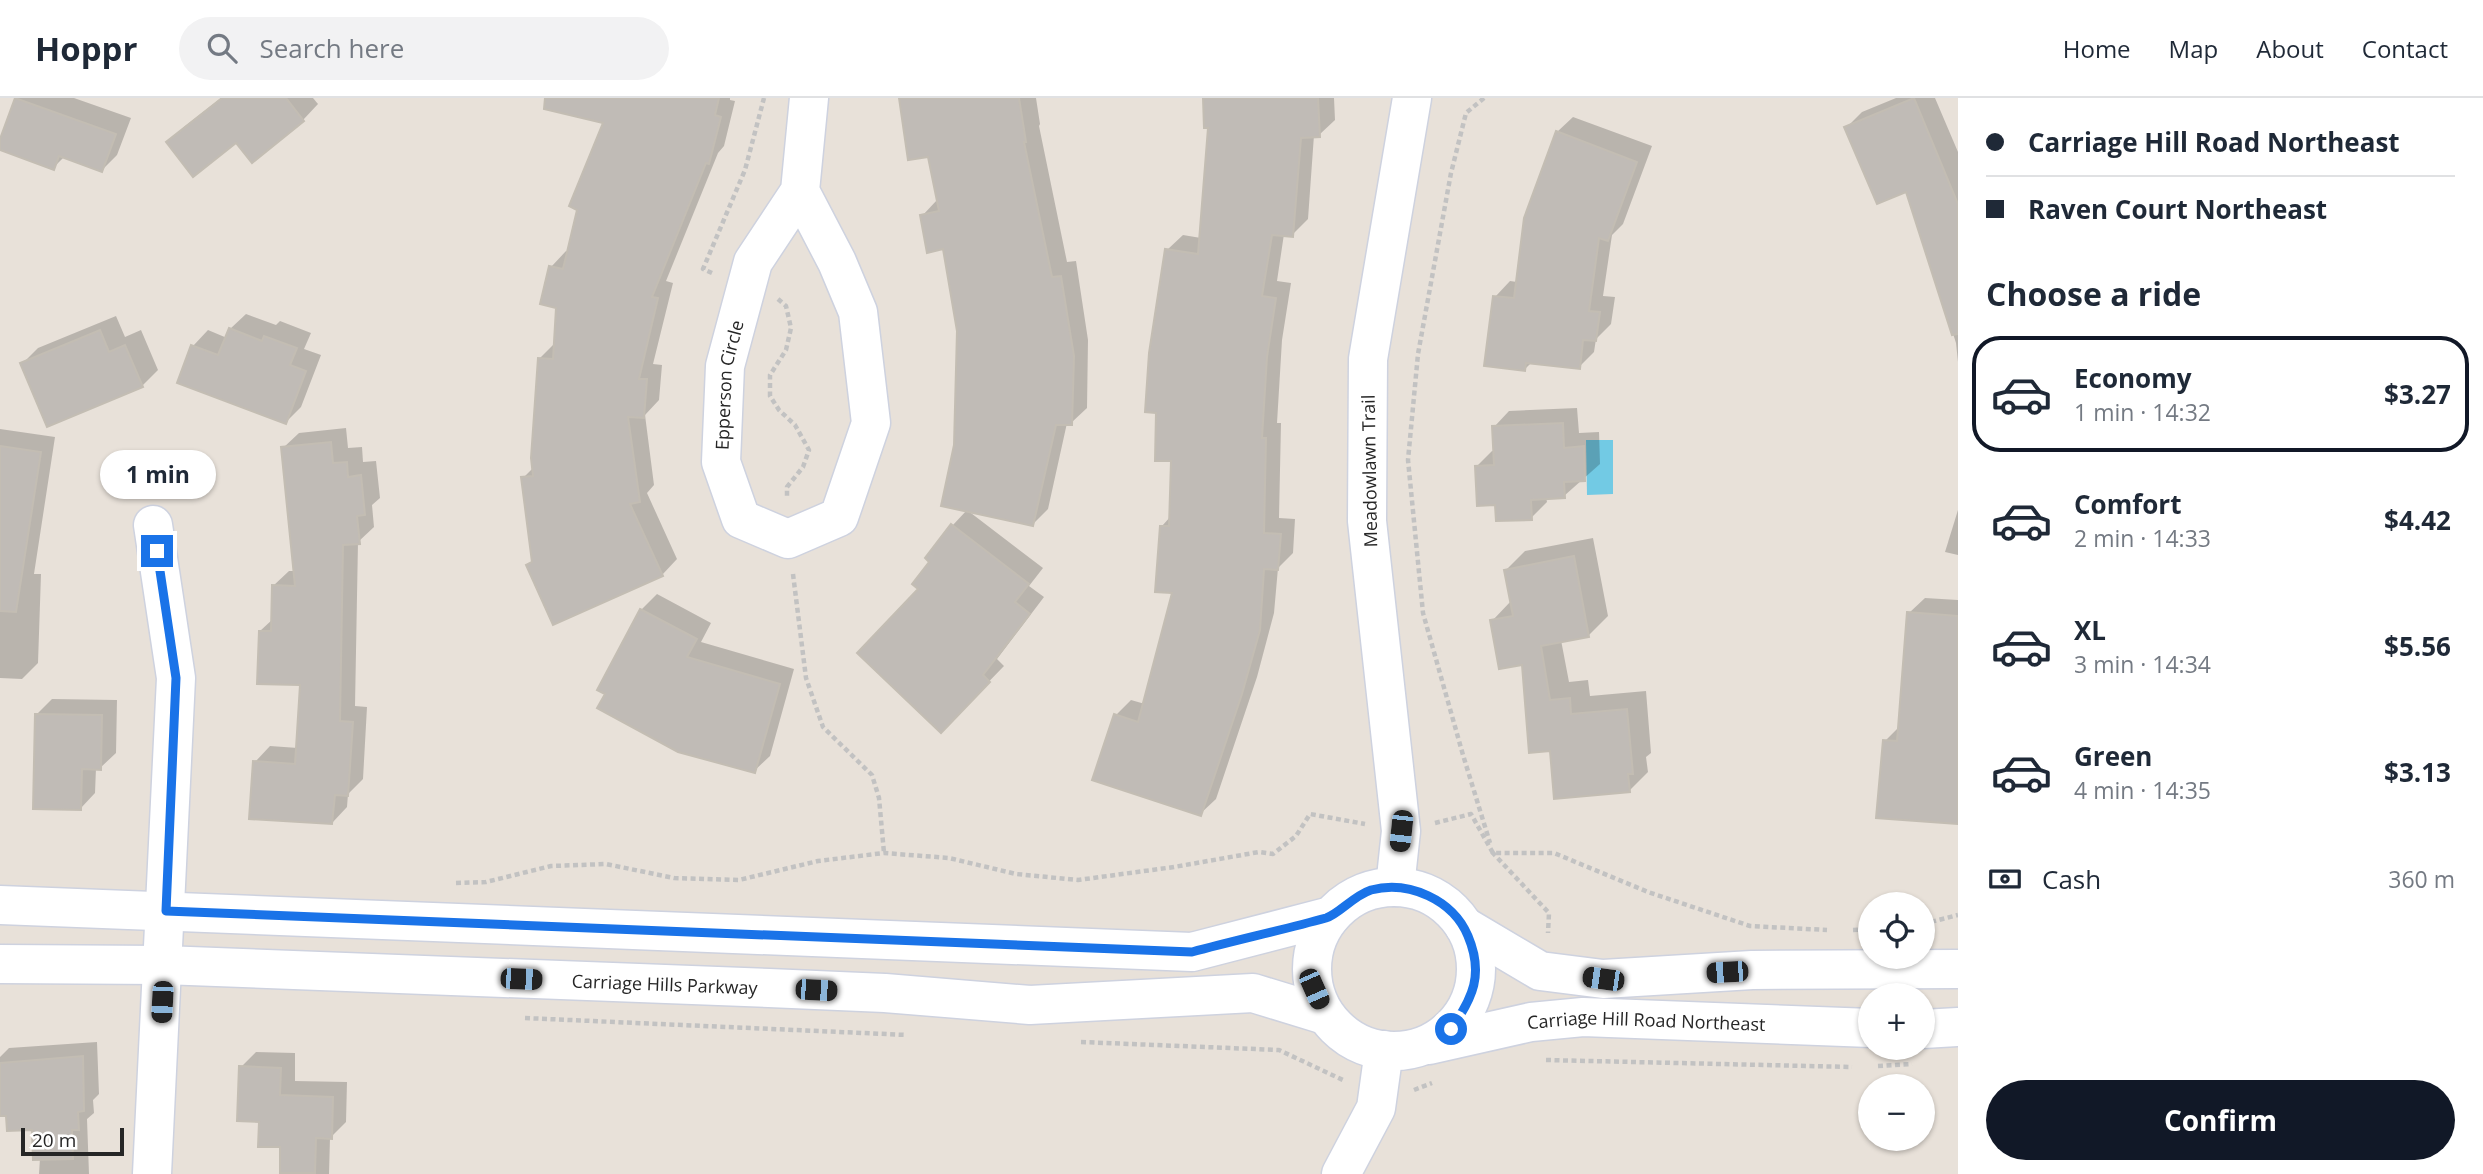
<!DOCTYPE html>
<meta charset="utf-8">
<style>
:root{--surface:#fff;--page:#f2f2f3;--text:#1f2937;--muted:#747a83;--line:#e0e1e3;--accent:#111827}
body{margin:0;font-family:"Open Sans",sans-serif;background:var(--page);color:var(--text);height:100vh;display:flex;flex-direction:column;font-size:26px;white-space:nowrap}
*{box-sizing:border-box;margin:0}
p{font-size:23px;color:var(--muted)}
.icon{flex:none;width:38px;height:38px;fill:none;stroke:currentColor;stroke-width:2;stroke-linecap:round;stroke-linejoin:round}
.map{position:relative;flex:1;overflow:hidden}
.panel{display:flex;flex-direction:column;background:var(--surface);width:525px}
.panel>*{flex:none}
.banner{display:grid;align-content:center;height:154px;padding:0 28px;background:var(--surface)}
.buttons{position:absolute;left:1858px;top:794px;display:grid;gap:14px}
.buttons a{display:grid;place-items:center;width:77px;height:77px;border-radius:50%;background:var(--surface);box-shadow:0 2px 5px #0004;font-size:35px}
.scale{position:absolute;left:21px;bottom:18px;width:103px;box-sizing:border-box;padding-left:7px;border:4px solid #262626;border-top:0;font-size:19px;line-height:24px;white-space:nowrap;color:#262626;-webkit-text-stroke:5px #fff;paint-order:stroke}
.end{position:absolute;width:32px;height:32px;margin:-16px;border:9px solid #1a73e8;background:#fff;box-shadow:0 0 0 4px #fff}
.from{border-radius:50%}
.bubble{position:absolute;height:49px;border-radius:24px;background:var(--surface);box-shadow:0 2px 5px #0004;font-size:23px;font-weight:700;line-height:49px;text-align:center}
.car{position:absolute;width:21px;height:42px;margin:-21px -10px;border-radius:9px;box-shadow:0 0 5px 2px #0007;background:linear-gradient(#222 24%,#8ab4d8 0 40%,#222 0 76%,#8ab4d8 0 86%,#222 0)}
.banner b{display:flex;align-items:center;gap:24px;height:66px;font-size:26px}
.banner b+b{border-top:2px solid var(--line)}
.banner i{width:18px;height:18px;background:var(--text)}
ul{padding:0;list-style:none}
li{display:flex;align-items:center;gap:21px;height:116px;margin:0 14px 10px;padding:0 14px;border:4px solid transparent;border-radius:28px}
li div{flex:1}
li b{display:block;font-size:26px}
li em{font-style:normal;font-weight:700}
li.selected{border-color:var(--accent)}
li>.icon{width:63px;height:63px;stroke-width:1.5}
h2{padding:0 28px;font-size:32px;line-height:84px}
.pay{display:flex;align-items:center;gap:18px;height:77px;padding:0 28px;font-size:26px}
.pay p{margin-inline-start:auto}
.cta{display:flex;gap:14px;margin-top:auto;padding:14px 28px}
.cta a{flex:1;height:80px;border-radius:42px;background:var(--accent);color:#fff;font-size:28px;font-weight:700;line-height:80px;text-align:center}
header{display:flex;align-items:center;gap:42px;box-sizing:border-box;height:98px;padding:0 35px;background:var(--surface);border-bottom:2px solid var(--line)}
header strong{font-size:33px}
nav{display:flex;gap:38px;margin-inline-start:auto;font-size:24px}
.search{width:490px;height:63px;background:var(--page);display:flex;align-items:center;gap:18px;box-sizing:border-box;padding:0 24px;border-radius:38px;color:var(--muted);font-size:26px}
main{display:flex;flex:1;min-height:0}
.map>svg:first-child{display:block}
</style>
<header>
<strong>Hoppr</strong>
<div class="search"><svg class="icon" aria-label="search" viewBox="0 0 24 24"><circle cx="10" cy="10" r="6"/><path d="M15 15l6 6"/></svg>Search here</div>
<nav><a>Home</a><a>Map</a><a>About</a><a>Contact</a></nav>
</header>
<main>
<div class="map">
<svg width="1958" height="1076" viewBox="0 0 1958 1076">
<rect width="100%" height="100%" fill="#e8e1d9"/>
<polygon fill="#72cae4" points="1586,342 1613,342 1613,396 1587,397"/>
<g fill="#0003">
<polygon points="17,0 74,0 131,20 117,57 102,72 64,59 53,70 0,50"/>
<polygon points="221,0 313,0 318,6 303,22 236,42 168,45 184,29"/>
<polygon points="596,0 730,0 730,2 735,3 724,48 718,55 666,183 673,185 653,266 662,267 659,302 645,317 654,387 647,395 677,461 662,477 528,467 534,462 523,380 534,369 539,261 555,245 558,209 551,169 566,153 569,154 605,23"/>
<polygon points="901,0 1036,0 1040,26 1039,28 1067,164 1076,163 1088,242 1087,310 1071,325 1067,325 1048,411 1033,426 956,347 959,233 945,149 922,118 937,102 930,57"/>
<polygon points="1204,0 1334,0 1335,22 1319,37 1314,37 1308,121 1292,137 1284,136 1277,183 1291,185 1282,242 1277,325 1281,325 1279,420 1295,421 1293,455 1278,470 1274,515 1257,579 1216,701 1200,716 1116,617 1131,602 1145,606 1175,493 1162,428 1171,418 1173,362 1167,152 1183,137 1201,140 1210,28"/>
<polygon points="1896,0 1935,0 1958,54 1958,264 1956,245 1907,91 1846,30 1862,14"/>
<polygon points="1573,19 1652,48 1623,126 1612,137 1603,198 1615,199 1611,226 1596,241 1594,254 1579,269 1532,264 1525,271 1495,199 1510,183 1517,184 1557,34"/>
<polygon points="246,216 276,227 280,223 311,235 304,251 321,257 301,309 286,324 193,248 208,232 227,240 230,231"/>
<polygon points="116,218 125,239 141,232 158,272 142,288 22,266 38,250"/>
<polygon points="1577,310 1579,335 1599,334 1600,366 1564,398 1546,399 1547,404 1531,420 1497,405 1476,369 1492,353 1495,353 1494,329 1509,313"/>
<polygon points="346,330 348,350 362,349 363,364 376,363 380,400 372,407 374,429 358,444 355,608 367,609 363,681 348,696 347,709 332,725 255,664 270,648 298,650 302,586 260,533 273,521 273,488 289,473 295,473 283,350 299,335"/>
<polygon points="0,331 55,339 34,476 41,476 38,565 22,581 0,580"/>
<polygon points="967,412 1043,470 1029,488 1044,499 997,561 1004,568 941,633 921,491 932,464 952,428"/>
<polygon points="1958,412 1958,457 1945,454"/>
<polygon points="1593,440 1608,518 1589,537 1561,542 1569,584 1588,582 1590,598 1646,593 1651,655 1646,659 1648,674 1629,693 1552,651 1523,565 1492,523 1511,503 1506,472 1525,453"/>
<polygon points="657,496 711,525 701,544 794,571 770,658 754,673 599,591 641,512"/>
<polygon points="1925,500 1958,502 1958,724 1885,643 1900,628 1909,515"/>
<polygon points="52,601 117,602 116,655 100,670 96,670 95,695 80,711 36,617"/>
<polygon points="97,944 99,996 93,1002 94,1015 87,1021 89,1076 39,1076 40,1060 34,1030 8,1016 0,1016 0,959 9,950"/>
<polygon points="256,954 295,955 295,983 347,984 346,1024 330,1040 329,1076 281,1076 282,1048 261,1022 241,969"/>
</g>
<g fill="#c0bbb6" stroke="#c3bdb3" stroke-width="2">
<polygon points="15,0 116,36 102,74 59,58 54,72 0,52 0,41"/>
<polygon points="222,0 286,0 304,23 252,65 236,45 193,79 166,44"/>
<polygon points="545,0 719,0 715,17 721,19 709,66 706,65 652,199 658,200 639,281 647,281 644,320 628,319 640,404 630,406 663,478 553,527 526,467 532,464 521,379 533,378 531,360 538,260 553,261 556,210 540,206 549,168 563,171 577,112 569,108 603,25 544,11"/>
<polygon points="899,0 1019,0 1026,44 1024,44 1052,179 1061,178 1074,258 1072,327 1056,327 1033,428 941,408 954,347 957,233 943,151 927,155 920,117 939,113 928,59 908,62"/>
<polygon points="1203,0 1318,0 1320,39 1301,40 1293,139 1272,137 1262,198 1276,200 1267,259 1262,340 1266,340 1264,435 1281,436 1278,472 1264,471 1260,532 1242,596 1201,718 1092,682 1114,616 1138,624 1172,495 1155,494 1160,428 1169,428 1171,363 1155,363 1156,315 1145,314 1149,255 1165,151 1198,156 1208,30 1204,30"/>
<polygon points="1914,0 1958,106 1958,236 1952,237 1906,94 1877,106 1844,29"/>
<polygon points="1556,33 1637,64 1608,143 1599,140 1589,213 1600,214 1596,243 1583,242 1580,271 1526,265 1525,273 1484,268 1493,198 1514,200 1524,120"/>
<polygon points="229,230 262,243 264,238 297,250 290,267 306,273 286,326 177,285 191,247 218,257"/>
<polygon points="100,232 109,254 125,247 143,289 47,329 20,265"/>
<polygon points="1563,325 1564,350 1584,348 1585,383 1564,384 1565,400 1531,402 1532,422 1496,423 1495,407 1477,408 1475,368 1494,367 1492,328"/>
<polygon points="331,344 333,365 347,364 348,379 361,377 365,417 357,418 360,446 343,447 340,623 353,624 348,698 335,697 332,726 249,721 253,663 295,666 300,587 257,586 259,533 271,533 272,487 295,488 281,349"/>
<polygon points="0,348 41,354 16,514 0,513"/>
<polygon points="951,426 1029,486 1015,504 1030,516 983,577 990,584 941,635 857,555 918,491 912,486 929,464 925,460"/>
<polygon points="1574,458 1589,539 1541,548 1550,602 1570,600 1571,616 1627,611 1633,676 1628,676 1630,694 1554,701 1550,653 1529,655 1522,567 1499,571 1490,522 1513,518 1504,472"/>
<polygon points="640,511 697,541 687,559 780,586 755,675 678,654 597,610 605,596 597,592"/>
<polygon points="1907,514 1958,518 1958,726 1876,720 1883,642 1897,643"/>
<polygon points="35,616 102,617 101,672 82,671 81,712 33,711"/>
<polygon points="83,958 84,1013 78,1014 79,1032 72,1032 73,1061 33,1062 32,1032 7,1033 6,1018 0,1018 0,965"/>
<polygon points="239,968 281,970 280,997 333,999 332,1041 316,1040 315,1075 280,1075 280,1049 258,1049 259,1024 237,1023"/>
</g>
<g fill="none" stroke-linecap="round" stroke-linejoin="round">
<g stroke="#ced2df" stroke-width="41">
<g id="minor">
<path id="s1" d="M 800,93 L 837,164 L 858,214 L 871,325 L 839,419 L 788,441 L 741,421 L 721,364 L 725,268 L 753,164 L 800,93 L 809,0"/>
<polyline points="1395,789 1401,733 1367,423 1368,261 1412,0"/>
<circle cx="1394" cy="871" r="82"/>
<polyline points="0,807 1192,854 1331,818"/>
<polyline points="1464,828 1540,873 1603,881 1752,872 1958,871"/>
<path id="s2" d="M 0,866 L 163,867 L 769,890 L 885,895 L 1030,907 L 1253,895 L 1325,917"/>
<polyline points="1923,931 1958,929"/>
<path id="s3" d="M 1429,947 L 1531,924 L 1583,919 L 1871,930"/>
<polyline points="152,1076 176,580 153,427"/>
<polyline points="1341,1076 1376,1010 1384,952"/>
</g>
</g>
<g stroke="#c2c2c2" stroke-width="4.5" stroke-dasharray="5 3.5" stroke-linecap="butt">
<polyline points="1484,0 1466,15 1451,75 1418,256 1408,362 1423,515 1463,657 1490,745"/>
<polyline points="712,175 703,171 745,72 764,0"/>
<polyline points="778,201 786,208 791,230 786,252 770,277 770,298 779,312 795,327 809,352 803,369 787,389 787,401"/>
<polyline points="793,476 806,580 823,629 872,677 879,700 884,755"/>
<polyline points="1435,725 1471,716 1493,755 1554,755 1648,794 1750,828 1827,832"/>
<polyline points="1492,754 1549,815 1548,835"/>
<polyline points="456,785 486,784 551,768 606,766 674,780 739,782 818,763 884,755 949,760 1016,776 1078,782 1174,769 1259,754 1273,756 1296,738 1310,716 1365,726"/>
<polyline points="1923,826 1958,817"/>
<polyline points="1853,832 1871,831"/>
<polyline points="525,920 907,937"/>
<polyline points="1081,944 1279,952 1345,983"/>
<polyline points="1546,962 1852,969"/>
<polyline points="1878,968 1912,966"/>
<polyline points="1414,992 1432,985"/>
</g>
<use href="#minor" stroke="#fff" stroke-width="38"/>
</g>
<g fill="none" stroke-linecap="round" stroke-linejoin="round">
<path stroke="#1a73e8" stroke-width="9" d="M 157,453 L 176,580 L 166,813 L 1192,854 C 1237,842 1282,832 1326,820 C 1339,816 1353,798 1371,792 C 1409,782 1453,802 1468,838 C 1484,876 1473,900 1451,931"/>
</g>
<g text-anchor="middle" dominant-baseline="central" stroke-width="5" stroke-linejoin="round" paint-order="stroke">
<g font-size="18" fill="#262626" stroke="#fff">
<text stroke="none"><textPath href="#s1" startOffset="590">Epperson Circle</textPath></text>
<text transform="translate(1369 373) rotate(-91)">Meadowlawn Trail</text>
<text stroke="none"><textPath href="#s2" startOffset="665">Carriage Hills Parkway</textPath></text>
<text stroke="none"><textPath href="#s3" startOffset="220">Carriage Hill Road Northeast</textPath></text>
</g>
</g>
</svg>
<div class="buttons">
<a><svg class="icon" aria-label="locate" viewBox="0 0 24 24"><circle cx="12" cy="12" r="6"/><path d="M12 2v4M12 18v4M2 12h4M18 12h4"/></svg></a>
<a>+</a>
<a>−</a>
</div>
<div class="scale">20 m</div>
<i class="end from" style="left:1451px;top:931px"></i>
<i class="end" style="left:157px;top:453px"></i>
<div class="bubble" style="left:100px;top:352px;width:116px">1 min</div>
<i class="car" style="left:1401px;top:733px;rotate:186deg"></i>
<i class="car" style="left:1727px;top:874px;rotate:267deg"></i>
<i class="car" style="left:521px;top:881px;rotate:92deg"></i>
<i class="car" style="left:1603px;top:881px;rotate:278deg"></i>
<i class="car" style="left:1314px;top:891px;rotate:156deg"></i>
<i class="car" style="left:816px;top:892px;rotate:93deg"></i>
<i class="car" style="left:162px;top:904px;rotate:183deg"></i>
</div>
<section class="panel">
<div class="banner">
<b><i class="from"></i>Carriage Hill Road Northeast</b>
<b><i></i>Raven Court Northeast</b>
</div>
<h2>Choose a ride</h2>
<ul>
<li class="selected"><svg class="icon" aria-label="car" viewBox="0 0 24 24"><path d="M5 17H2v-5l4-1 3-4h7l3 4 3 1v5h-3M9 17h6M6 11h13"/><circle cx="7" cy="17" r="2"/><circle cx="17" cy="17" r="2"/></svg><div><b>Economy</b><p>1 min · 14:32</p></div><em>$3.27</em></li>
<li><svg class="icon" aria-label="car" viewBox="0 0 24 24"><path d="M5 17H2v-5l4-1 3-4h7l3 4 3 1v5h-3M9 17h6M6 11h13"/><circle cx="7" cy="17" r="2"/><circle cx="17" cy="17" r="2"/></svg><div><b>Comfort</b><p>2 min · 14:33</p></div><em>$4.42</em></li>
<li><svg class="icon" aria-label="car" viewBox="0 0 24 24"><path d="M5 17H2v-5l4-1 3-4h7l3 4 3 1v5h-3M9 17h6M6 11h13"/><circle cx="7" cy="17" r="2"/><circle cx="17" cy="17" r="2"/></svg><div><b>XL</b><p>3 min · 14:34</p></div><em>$5.56</em></li>
<li><svg class="icon" aria-label="car" viewBox="0 0 24 24"><path d="M5 17H2v-5l4-1 3-4h7l3 4 3 1v5h-3M9 17h6M6 11h13"/><circle cx="7" cy="17" r="2"/><circle cx="17" cy="17" r="2"/></svg><div><b>Green</b><p>4 min · 14:35</p></div><em>$3.13</em></li>
</ul>
<div class="pay"><svg class="icon" aria-label="cash" viewBox="0 0 24 24"><path d="M3 7h18v10H3z"/><circle cx="12" cy="12" r="2"/></svg>Cash<p>360 m</p></div>
<div class="cta"><a>Confirm</a></div>
</section>
</main>
